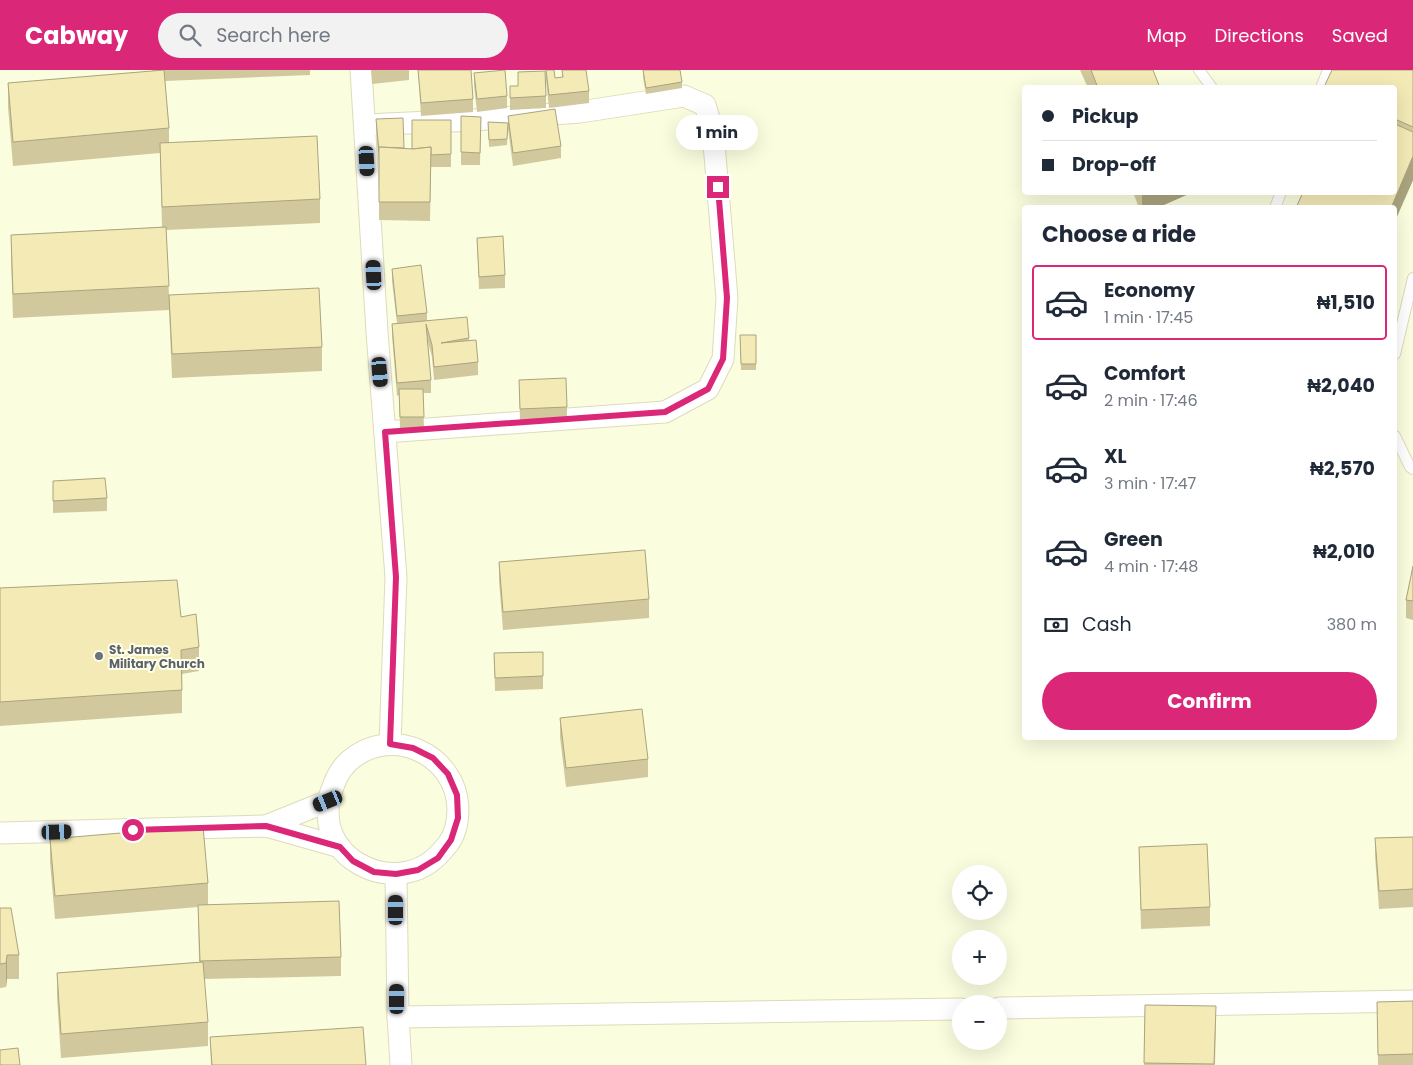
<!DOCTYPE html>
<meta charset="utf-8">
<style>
:root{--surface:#fff;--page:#f2f2f3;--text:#1f2937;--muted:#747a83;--line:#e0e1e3;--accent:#db2777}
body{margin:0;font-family:Poppins,sans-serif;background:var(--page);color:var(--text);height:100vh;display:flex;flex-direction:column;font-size:19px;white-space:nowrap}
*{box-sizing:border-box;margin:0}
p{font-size:16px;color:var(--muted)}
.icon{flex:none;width:28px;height:28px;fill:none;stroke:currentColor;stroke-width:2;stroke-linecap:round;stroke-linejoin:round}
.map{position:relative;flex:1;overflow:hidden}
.side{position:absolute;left:1022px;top:135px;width:375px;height:535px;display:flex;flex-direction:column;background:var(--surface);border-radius:5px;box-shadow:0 5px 20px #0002}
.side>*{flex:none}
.top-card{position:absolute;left:1022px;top:15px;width:375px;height:110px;border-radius:5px;box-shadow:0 5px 20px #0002;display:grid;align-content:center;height:110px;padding:0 20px;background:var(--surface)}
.fabs{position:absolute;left:952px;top:795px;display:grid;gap:10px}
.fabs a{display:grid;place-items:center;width:55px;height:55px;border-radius:50%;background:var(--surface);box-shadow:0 5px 20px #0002;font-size:25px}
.end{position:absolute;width:22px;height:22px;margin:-11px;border:6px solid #db2777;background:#fff;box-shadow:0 0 0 2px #fff}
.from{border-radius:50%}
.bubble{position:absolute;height:35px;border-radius:18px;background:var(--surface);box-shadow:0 5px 20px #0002;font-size:16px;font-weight:700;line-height:35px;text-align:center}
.car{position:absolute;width:15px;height:30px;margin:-15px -8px;border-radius:6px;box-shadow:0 0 4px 1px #0007;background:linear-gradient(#222 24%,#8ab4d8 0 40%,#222 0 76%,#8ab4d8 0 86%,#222 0)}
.top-card b{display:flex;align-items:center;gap:18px;height:48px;font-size:19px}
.top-card b+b{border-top:1px solid var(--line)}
.top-card i{width:12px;height:12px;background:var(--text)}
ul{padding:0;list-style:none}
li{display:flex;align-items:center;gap:15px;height:75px;margin:0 10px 8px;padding:0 10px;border:2px solid transparent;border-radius:5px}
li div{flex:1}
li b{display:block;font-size:19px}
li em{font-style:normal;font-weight:700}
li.current{border-color:var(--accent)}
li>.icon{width:45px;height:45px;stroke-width:1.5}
h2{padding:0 20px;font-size:22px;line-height:60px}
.pay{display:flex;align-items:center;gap:12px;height:55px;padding:0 20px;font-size:19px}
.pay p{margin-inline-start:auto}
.primary-button{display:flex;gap:10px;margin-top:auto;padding:10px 20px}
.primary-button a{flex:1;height:58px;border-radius:30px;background:var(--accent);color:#fff;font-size:20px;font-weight:700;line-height:58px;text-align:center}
header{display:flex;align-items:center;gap:30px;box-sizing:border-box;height:70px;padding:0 25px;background:var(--accent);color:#fff}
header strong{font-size:24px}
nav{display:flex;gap:28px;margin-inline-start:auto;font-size:18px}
.search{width:350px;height:45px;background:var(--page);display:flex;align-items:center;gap:12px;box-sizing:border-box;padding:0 18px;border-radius:28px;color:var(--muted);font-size:19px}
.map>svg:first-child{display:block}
</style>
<header>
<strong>Cabway</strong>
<div class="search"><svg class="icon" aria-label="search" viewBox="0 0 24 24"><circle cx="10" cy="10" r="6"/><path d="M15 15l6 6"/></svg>Search here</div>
<nav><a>Map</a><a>Directions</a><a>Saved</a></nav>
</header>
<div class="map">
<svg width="1413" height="995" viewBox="0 0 1413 995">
<rect width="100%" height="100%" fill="#fbfddf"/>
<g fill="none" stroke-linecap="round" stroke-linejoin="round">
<g stroke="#dedbb9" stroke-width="12">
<g id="service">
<polyline points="1199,0 1212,18"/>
<polyline points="1321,18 1328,0"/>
<polyline points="1275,138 1281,122"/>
<polyline points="1395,284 1413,208"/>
<polyline points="1395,366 1410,397 1413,399"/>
</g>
</g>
<g stroke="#dedbb9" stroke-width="23">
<g id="minor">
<polyline points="361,0 377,262 396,507 390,674"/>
<polyline points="365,55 474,50 580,42 684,26 705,35 713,62 727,228 723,289 708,319 665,342 385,362"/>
<path d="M 266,756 L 328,731 C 333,716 337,702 349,691 C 391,654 456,684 458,738 C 458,751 455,765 448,774 C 437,788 426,798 408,802 C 374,809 337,789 329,754 C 328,747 328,738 328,731"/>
<polyline points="0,763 266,756 340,777"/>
<polyline points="396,804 398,947 401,995"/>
<polyline points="999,938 1413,931"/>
<polyline points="398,947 961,939"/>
</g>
</g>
<use href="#service" stroke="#fff" stroke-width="10"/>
<use href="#minor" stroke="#fff" stroke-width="21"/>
</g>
<g fill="#d1c99d">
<polygon points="152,0 310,0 310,5 165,11 169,58 169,73 320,129 320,153 166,160 169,225 322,277 322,301 172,308 169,240 13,248 11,189 11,165 162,157 160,83 13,96 8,37 8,13 152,1"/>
<polygon points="371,0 409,0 409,10 372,14"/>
<polygon points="418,0 473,29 473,42 421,46"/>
<polygon points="546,0 554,0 555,8 562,7 562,0 589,21 589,33 549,38 546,10"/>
<polygon points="643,0 682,12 682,18 646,24 643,7"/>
<polygon points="1080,0 1153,0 1160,18 1088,18"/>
<polygon points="1413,0 1413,110 1395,151 1395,18"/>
<polygon points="518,2 546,26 546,38 510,40 510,16 518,16"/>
<polygon points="474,3 507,26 507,38 477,42 474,16"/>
<polygon points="461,46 481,47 480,95 461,95"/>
<polygon points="508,46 561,76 561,88 513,96 508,59"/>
<polygon points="376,49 404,78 412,79 451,50 451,97 431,97 430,151 379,150 379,94 376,61"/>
<polygon points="488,52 508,53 507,75 489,77"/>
<polygon points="1133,122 1193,122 1157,138 1139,138"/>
<polygon points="477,168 505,205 505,218 479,219"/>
<polygon points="392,199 427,243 427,251 469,268 469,271 478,292 478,305 434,310 432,287 428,272 431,310 431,323 423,323 424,360 400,360 399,325 397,326 392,266 392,254 397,253 392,211"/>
<polygon points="740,265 756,265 756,300 741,300"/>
<polygon points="519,310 567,337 567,350 520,352"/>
<polygon points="53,411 107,428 107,441 53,443"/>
<polygon points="499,492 649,529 649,548 503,560 499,511"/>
<polygon points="1413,496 1413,550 1406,548 1406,530"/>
<polygon points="0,518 181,547 199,577 199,601 182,604 182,643 0,656"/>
<polygon points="543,582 543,619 495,621 494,583"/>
<polygon points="560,648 648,689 648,707 566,717 560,667"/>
<polygon points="1413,767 1413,837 1379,839 1375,786 1375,768"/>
<polygon points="50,769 208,813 208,835 341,887 341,906 204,909 208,952 208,976 61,988 57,927 57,903 199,892 198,837 55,849 50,792"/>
<polygon points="1139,777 1210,837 1210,856 1141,859"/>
<polygon points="0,838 19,885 19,909 7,909 6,917 0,918"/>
<polygon points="1413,931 1413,995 1378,995 1377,932"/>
<polygon points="1145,935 1216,954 1215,995 1144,995"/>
<polygon points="210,967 366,995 211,995"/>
</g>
<g fill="#aaa47f">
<polygon points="1413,86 1413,110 1395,151 1395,138 1391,138"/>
<polygon points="1142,122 1193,122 1157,138 1142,138"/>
<polygon points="1396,527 1396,539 1395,552 1395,540"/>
<polygon points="7,885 7,909 6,917 6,893"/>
</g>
<g fill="#f3eab6" stroke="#aaa47f">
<polygon points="164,0 169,58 13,72 8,13"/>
<polygon points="418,0 471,0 473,29 421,33"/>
<polygon points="505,0 507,26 477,29 474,3"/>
<polygon points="546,0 554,0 555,8 563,7 562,0 586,0 589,21 549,25"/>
<polygon points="643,0 680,0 682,12 646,18"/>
<polygon points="1091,0 1153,0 1160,18 1098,18"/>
<polygon points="1332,0 1413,0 1413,57 1395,49 1395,18 1324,17"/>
<polygon points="545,1 546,26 510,28 510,16 518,16 518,2"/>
<polygon points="555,39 561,76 513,83 508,46"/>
<polygon points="461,46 481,47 480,83 461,82"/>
<polygon points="403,48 404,78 379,77 379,82 376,49"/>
<polygon points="412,50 451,50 451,84 431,85 431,77 412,79"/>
<polygon points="488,52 508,53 507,69 489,70"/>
<polygon points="1395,54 1413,62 1413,86 1391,138 1296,138 1303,122 1395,122"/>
<polygon points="317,66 320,129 162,137 160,73"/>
<polygon points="379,77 413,79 431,77 430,132 379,132"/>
<polygon points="166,157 169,216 13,224 11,165"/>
<polygon points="503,166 505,205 479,207 477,168"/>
<polygon points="421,195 427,243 397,246 392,199"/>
<polygon points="319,218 322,277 172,284 169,225"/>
<polygon points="467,247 469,268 441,273 476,270 478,292 434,297 432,275 426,254 431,310 397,313 392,254"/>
<polygon points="740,265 756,265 756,294 741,294"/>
<polygon points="566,308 567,337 520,339 519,310"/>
<polygon points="399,319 423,319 424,347 400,347"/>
<polygon points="105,408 107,428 53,431 53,411"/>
<polygon points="645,480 649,529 503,542 499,492"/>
<polygon points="1413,496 1413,531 1406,530"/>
<polygon points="177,510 181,547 196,544 199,577 181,580 182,620 0,632 0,518"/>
<polygon points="1395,526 1396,527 1395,540"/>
<polygon points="543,582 543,606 495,608 494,583"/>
<polygon points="642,639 648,689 566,698 560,648"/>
<polygon points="203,756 208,813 55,826 50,769"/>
<polygon points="1413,767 1413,819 1379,821 1375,768"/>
<polygon points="1207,774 1210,837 1141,840 1139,777"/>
<polygon points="339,831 341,887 200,891 198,835"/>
<polygon points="0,838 11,838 19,885 7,885 6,893 0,894"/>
<polygon points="203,892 208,952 61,964 57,903"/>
<polygon points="1413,931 1413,984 1378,985 1377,932"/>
<polygon points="1145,935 1216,936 1214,994 1144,993"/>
<polygon points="363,957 366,995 212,995 210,967"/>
<polygon points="18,978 20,995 0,995 0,980"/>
</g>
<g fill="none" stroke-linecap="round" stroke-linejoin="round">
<polyline stroke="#db2777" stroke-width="6" points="133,760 266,756 340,777 353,791 374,802 396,804 418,800 438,788 451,770 458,748 457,725 448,704 433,688 413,678 390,674 396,507 385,362 665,342 708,319 723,289 727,228 718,117"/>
</g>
<circle fill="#6b7280" stroke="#feffe6" stroke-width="2" cx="99" cy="586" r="5"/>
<g text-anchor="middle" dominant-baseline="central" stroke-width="4" stroke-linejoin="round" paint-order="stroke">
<g font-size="12" font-weight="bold" fill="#5b616d" stroke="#feffe6" text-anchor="start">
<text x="109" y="579">St. James<tspan x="109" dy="14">Military Church</tspan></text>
</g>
</g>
</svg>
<div class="fabs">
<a><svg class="icon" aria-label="locate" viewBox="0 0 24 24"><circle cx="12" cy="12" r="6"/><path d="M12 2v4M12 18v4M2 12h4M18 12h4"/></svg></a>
<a>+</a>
<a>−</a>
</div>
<i class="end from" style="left:133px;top:760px"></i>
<i class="end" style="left:718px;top:117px"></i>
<div class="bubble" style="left:676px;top:45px;width:82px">1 min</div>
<i class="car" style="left:367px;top:91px;rotate:177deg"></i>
<i class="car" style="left:374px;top:205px;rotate:357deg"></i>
<i class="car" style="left:380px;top:302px;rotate:175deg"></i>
<i class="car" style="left:328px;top:731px;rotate:248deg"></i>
<i class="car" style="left:57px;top:762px;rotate:88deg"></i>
<i class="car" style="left:396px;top:840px;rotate:0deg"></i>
<i class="car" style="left:397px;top:929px;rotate:0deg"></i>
<div class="top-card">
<b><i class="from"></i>Pickup</b>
<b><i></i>Drop-off</b>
</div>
<section class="side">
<h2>Choose a ride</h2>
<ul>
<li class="current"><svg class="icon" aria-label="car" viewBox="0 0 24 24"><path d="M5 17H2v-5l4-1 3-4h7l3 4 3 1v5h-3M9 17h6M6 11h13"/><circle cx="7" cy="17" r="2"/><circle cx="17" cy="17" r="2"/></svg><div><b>Economy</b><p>1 min · 17:45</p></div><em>₦1,510</em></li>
<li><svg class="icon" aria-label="car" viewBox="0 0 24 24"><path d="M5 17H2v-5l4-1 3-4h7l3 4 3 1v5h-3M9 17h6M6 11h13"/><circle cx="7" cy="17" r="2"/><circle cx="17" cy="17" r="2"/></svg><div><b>Comfort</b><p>2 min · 17:46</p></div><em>₦2,040</em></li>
<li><svg class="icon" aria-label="car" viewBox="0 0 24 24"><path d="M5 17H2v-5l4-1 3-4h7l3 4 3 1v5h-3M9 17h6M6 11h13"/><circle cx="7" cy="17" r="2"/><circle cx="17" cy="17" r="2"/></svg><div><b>XL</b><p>3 min · 17:47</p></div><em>₦2,570</em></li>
<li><svg class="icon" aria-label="car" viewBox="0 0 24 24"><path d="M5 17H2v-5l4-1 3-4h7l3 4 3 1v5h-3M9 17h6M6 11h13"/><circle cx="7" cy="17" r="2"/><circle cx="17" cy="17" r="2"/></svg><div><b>Green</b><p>4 min · 17:48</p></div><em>₦2,010</em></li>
</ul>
<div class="pay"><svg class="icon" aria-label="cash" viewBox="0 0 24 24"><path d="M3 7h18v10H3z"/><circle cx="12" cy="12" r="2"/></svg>Cash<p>380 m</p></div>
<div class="primary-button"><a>Confirm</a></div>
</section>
</div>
